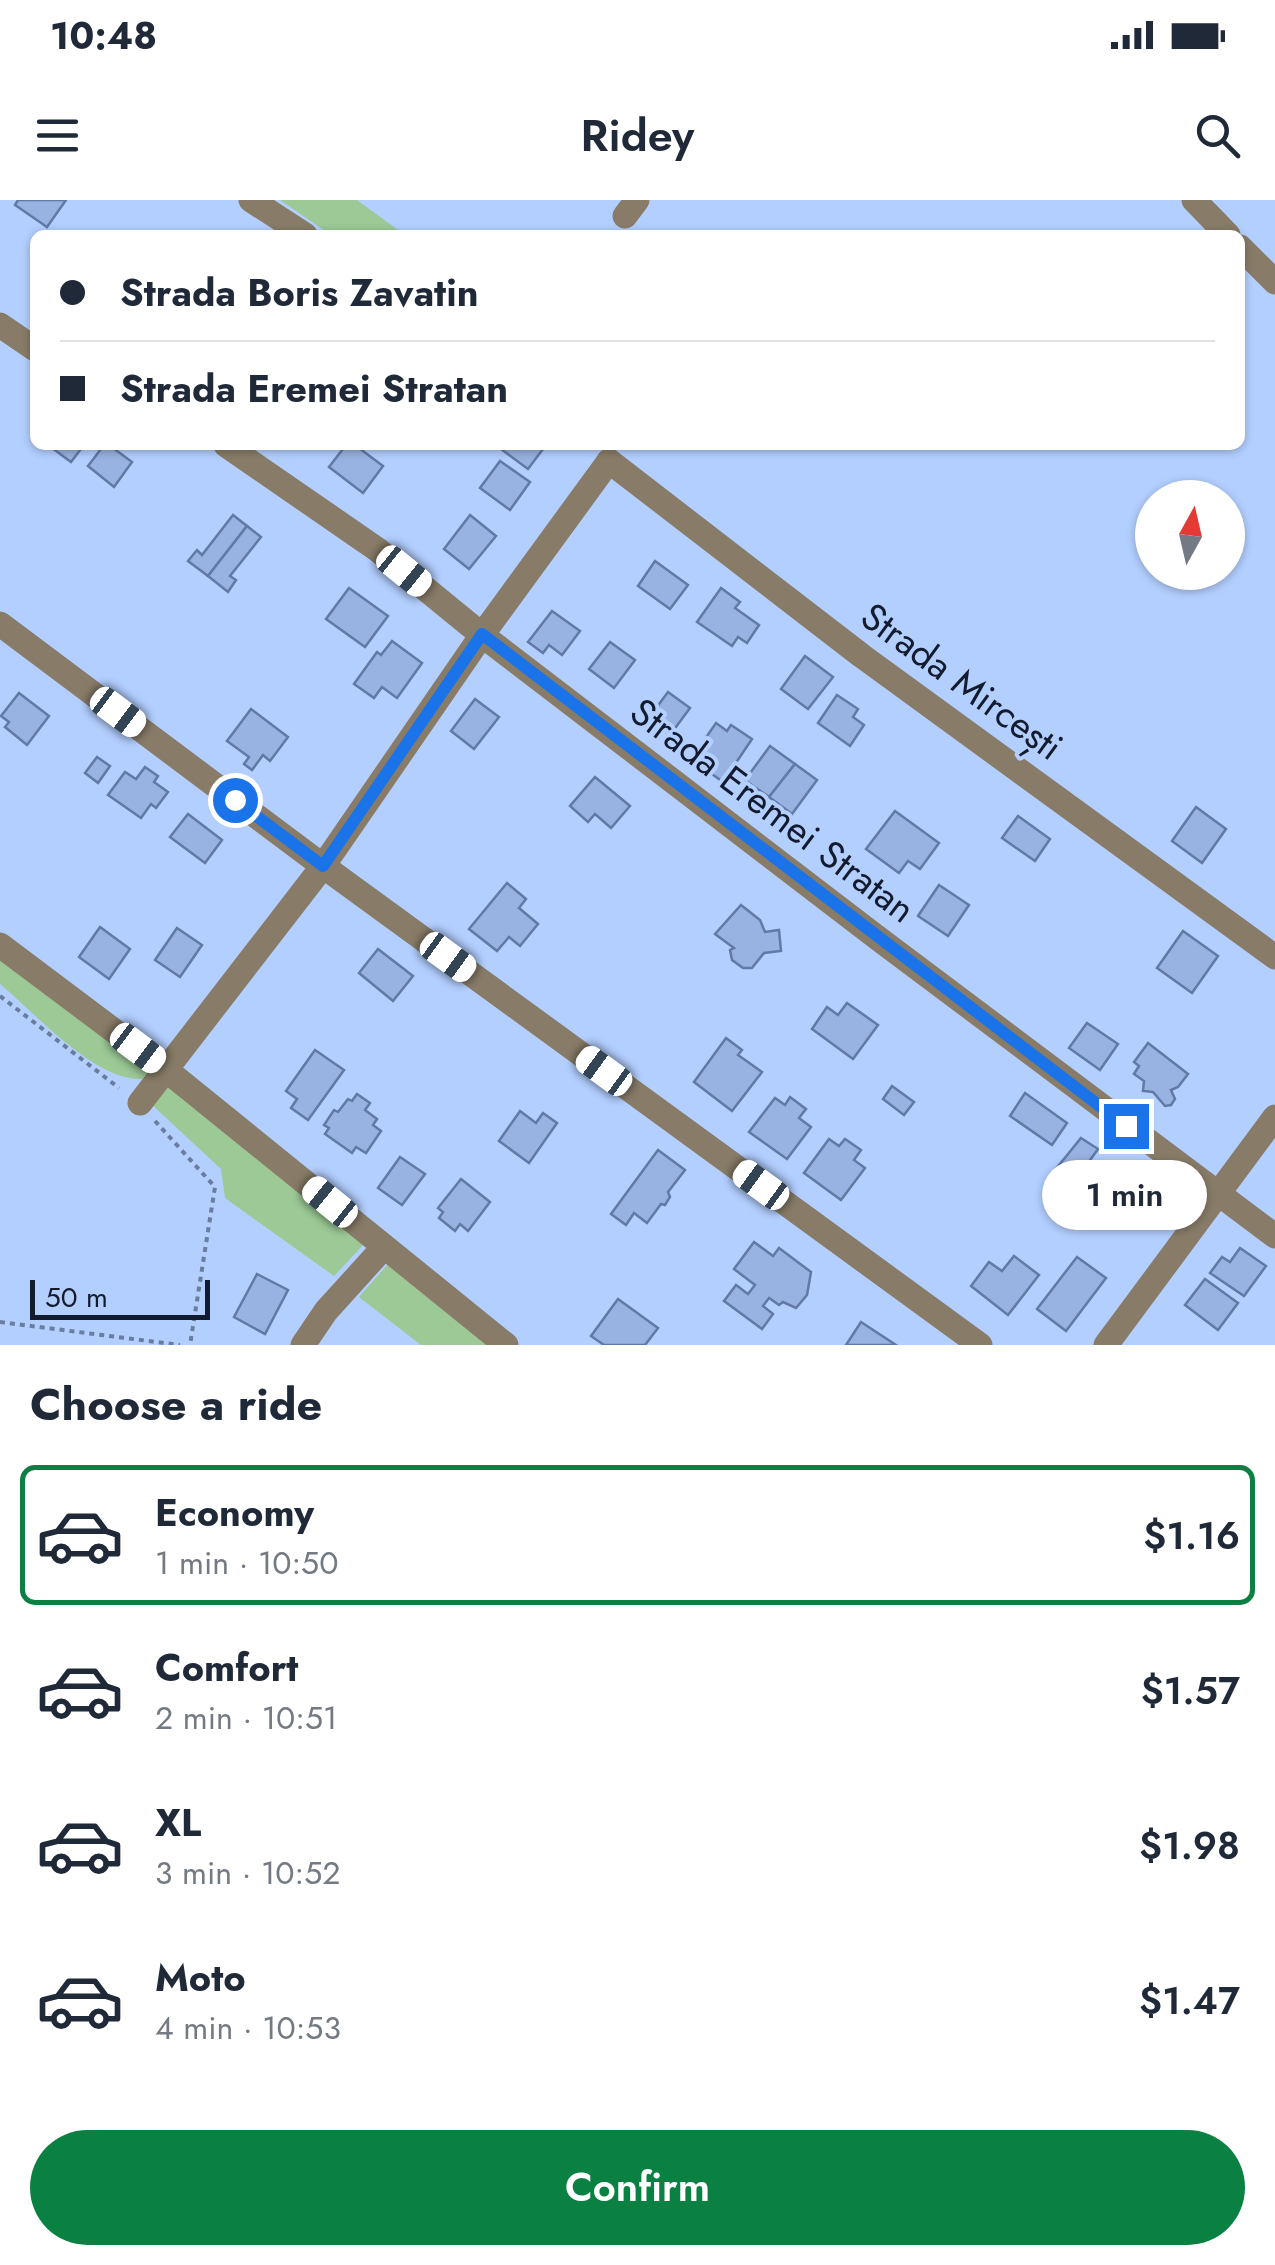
<!DOCTYPE html>
<meta charset="utf-8">
<style>
:root{--surface:#fff;--page:#f2f2f3;--text:#1f2937;--muted:#747a83;--line:#e0e1e3;--accent:#0b8043}
body{margin:0;font-family:Jost,sans-serif;background:var(--page);color:var(--text);height:100vh;display:flex;flex-direction:column;font-size:38px;white-space:nowrap}
*{box-sizing:border-box;margin:0}
p{font-size:32px;color:var(--muted)}
.icon{flex:none;width:55px;height:55px;fill:none;stroke:currentColor;stroke-width:2;stroke-linecap:round;stroke-linejoin:round}
.map{position:relative;height:1145px;overflow:hidden}
.side{display:flex;flex-direction:column;background:var(--surface);flex:1}
.side>*{flex:none}
.hud{position:absolute;left:30px;top:30px;width:1215px;height:220px;border-radius:15px;box-shadow:0 2px 8px #0004;display:grid;align-content:center;height:220px;padding:0 30px;background:var(--surface)}
.needle{width:65px;rotate:8deg}
.fabs{position:absolute;left:1135px;top:280px;display:grid;gap:20px}
.fabs a{display:grid;place-items:center;width:110px;height:110px;border-radius:50%;background:var(--surface);box-shadow:0 2px 8px #0004;font-size:50px}
.scale{position:absolute;left:30px;bottom:25px;width:180px;box-sizing:border-box;padding-left:10px;border:5px solid #131c2e;border-top:0;font-size:28px;line-height:35px;white-space:nowrap;color:#131c2e;-webkit-text-stroke:8px #b3cfff;paint-order:stroke}
.end{position:absolute;width:45px;height:45px;margin:-22px;border:12px solid #1a73e8;background:#fff;box-shadow:0 0 0 5px #fff}
.from{border-radius:50%}
.bubble{position:absolute;height:70px;border-radius:35px;background:var(--surface);box-shadow:0 2px 8px #0004;font-size:32px;font-weight:600;line-height:70px;text-align:center}
.car{position:absolute;width:30px;height:60px;margin:-30px -15px;border-radius:12px;box-shadow:0 0 8px 2px #0007;background:linear-gradient(#fff 24%,#345 0 40%,#fff 0 76%,#345 0 86%,#fff 0)}
.hud b{display:flex;align-items:center;gap:35px;height:95px;font-size:38px}
.hud b+b{border-top:2px solid var(--line)}
.hud i{width:25px;height:25px;background:var(--text)}
ul{padding:0;list-style:none}
li{display:flex;align-items:center;gap:30px;height:140px;margin:0 20px 15px;padding:0 10px;border:5px solid transparent;border-radius:15px}
li div{flex:1}
li b{display:block;font-size:38px}
li em{font-style:normal;font-weight:600}
li.on{border-color:var(--accent)}
li>.icon{width:90px;height:90px;stroke-width:1.5}
h2{padding:0 30px;font-size:45px;line-height:120px}
.cta{display:flex;gap:20px;margin-top:auto;padding:20px 30px}
.cta a{flex:1;height:115px;border-radius:60px;background:var(--accent);color:#fff;font-size:40px;font-weight:600;line-height:115px;text-align:center}
.status{display:flex;justify-content:space-between;align-items:center;height:70px;padding:0 50px;background:var(--surface);direction:ltr}
.status svg{height:28px;fill:currentColor}
header{display:flex;justify-content:space-between;align-items:center;height:130px;padding:0 30px;background:var(--surface);font-size:45px;font-weight:600}
.map>svg:first-child{display:block}
</style>
<div class="status"><b>10:48</b><svg viewBox="0 0 49 12"><path d="M0 12V9h3v3zM5 12V6h3v6zM10 12V3h3v9zM15 12V0h3v12zM26 1h20v11H26zM47 4h2v5h-2z"/></svg></div>
<header><svg class="icon" aria-label="menu" viewBox="0 0 24 24"><path d="M4 6h16M4 12h16M4 18h16"/></svg>Ridey<svg class="icon" aria-label="search" viewBox="0 0 24 24"><circle cx="10" cy="10" r="6"/><path d="M15 15l6 6"/></svg></header>
<div class="map">
<svg width="1275" height="1145" viewBox="0 0 1275 1145">
<rect width="100%" height="100%" fill="#b3cfff"/>
<g fill="#9cc996">
<polygon points="280,0 357,0 405,35 331,35"/>
<path d="M 0,756 L 152,870 L 142,879 C 95,881 36,814 0,784 Z"/>
<polygon points="167,880 366,1042 334,1076 225,998 221,969 150,903"/>
<polygon points="389,1063 487,1145 421,1145 359,1097"/>
</g>
<g fill="#98b2e1" stroke="#617aa5" stroke-width="2.5">
<polygon points="18,0 66,0 47,27 15,5"/>
<polygon points="48,245 84,245 71,262"/>
<polygon points="104,245 109,245 132,262 114,287 88,266"/>
<polygon points="346,245 355,245 383,266 363,293 329,267"/>
<polygon points="504,245 546,245 528,269 501,249"/>
<polygon points="500,261 530,282 510,310 480,288"/>
<polygon points="233,315 247,326 208,376 188,361 197,350 202,355"/>
<polygon points="470,315 496,336 469,369 444,349"/>
<polygon points="247,326 261,337 230,376 236,380 228,392 208,376"/>
<polygon points="655,361 688,385 670,409 638,386"/>
<polygon points="349,388 388,416 365,447 326,419"/>
<polygon points="721,388 740,402 735,408 759,425 747,443 738,437 732,446 697,422"/>
<polygon points="552,411 580,431 562,455 549,445 543,453 528,442"/>
<polygon points="392,441 422,463 397,498 382,487 374,498 354,484 377,452 381,455"/>
<polygon points="610,442 635,460 614,488 589,469"/>
<polygon points="805,456 833,477 808,509 781,489"/>
<polygon points="668,492 690,508 670,535 648,519"/>
<polygon points="19,493 49,516 27,545 5,527 9,522 1,516"/>
<polygon points="837,495 858,509 853,517 864,525 850,546 818,523"/>
<polygon points="475,499 499,517 474,549 451,531"/>
<polygon points="251,509 288,537 270,561 263,555 252,570 244,564 249,557 227,541"/>
<polygon points="716,523 727,531 731,525 752,539 723,582 691,559"/>
<polygon points="770,546 795,564 769,597 745,580"/>
<polygon points="97,557 110,566 98,583 85,573"/>
<polygon points="795,564 817,580 792,614 769,597"/>
<polygon points="145,567 158,576 154,582 168,592 156,608 151,604 141,618 108,595 125,572 136,579"/>
<polygon points="595,577 630,606 611,628 595,614 588,622 570,606"/>
<polygon points="1196,607 1226,629 1202,663 1172,641"/>
<polygon points="895,611 939,643 920,669 908,661 899,673 866,649"/>
<polygon points="188,614 222,640 205,663 170,637"/>
<polygon points="1018,616 1050,639 1035,661 1002,638"/>
<polygon points="507,683 526,699 519,708 538,724 520,746 509,737 497,751 469,729"/>
<polygon points="939,685 969,705 948,736 918,716"/>
<polygon points="741,705 760,720 765,732 779,730 781,751 764,753 752,768 743,768 732,760 730,750 734,748 715,734"/>
<polygon points="100,727 130,749 109,779 79,757"/>
<polygon points="177,728 202,745 180,777 155,760"/>
<polygon points="1183,731 1218,756 1192,793 1157,768"/>
<polygon points="378,749 413,776 393,801 359,773"/>
<polygon points="847,803 878,825 853,859 812,829 827,807 838,815"/>
<polygon points="1087,823 1118,844 1100,870 1069,848"/>
<polygon points="726,838 742,850 738,855 762,872 732,911 694,882"/>
<polygon points="1148,843 1188,874 1178,887 1171,890 1175,899 1171,905 1165,906 1153,892 1143,891 1144,881 1134,874 1139,866 1134,862"/>
<polygon points="315,850 344,870 308,920 291,908 297,899 286,891"/>
<polygon points="892,886 914,902 904,915 883,899"/>
<polygon points="1025,893 1067,923 1052,945 1010,916"/>
<polygon points="357,894 370,903 365,910 377,919 373,925 381,931 366,953 356,947 352,953 325,934 329,928 324,925 334,910 338,912 348,899 352,901"/>
<polygon points="790,897 806,909 799,918 811,927 787,959 749,932 775,898 785,905"/>
<polygon points="520,911 536,923 543,913 557,923 529,963 499,941"/>
<polygon points="1081,938 1098,949 1088,963 1105,975 1082,1009 1056,991 1061,982 1051,975"/>
<polygon points="829,939 839,946 845,939 861,950 854,960 865,968 841,1000 804,973"/>
<polygon points="658,950 685,970 668,992 670,997 665,1005 661,1004 647,1023 634,1013 626,1025 611,1014"/>
<polygon points="400,957 425,974 402,1005 378,988"/>
<polygon points="1136,976 1168,999 1149,1026 1128,1011 1120,1022 1099,1007 1110,991 1120,999"/>
<polygon points="461,979 490,1002 468,1031 460,1024 455,1031 439,1018 443,1012 438,1008"/>
<polygon points="754,1042 773,1056 779,1048 811,1072 807,1095 796,1108 783,1102 779,1105 769,1098 763,1106 773,1114 762,1129 724,1101 736,1085 748,1094 755,1085 734,1069"/>
<polygon points="1240,1048 1266,1066 1244,1096 1210,1073 1222,1057 1230,1062"/>
<polygon points="1014,1056 1039,1075 1008,1115 971,1086 989,1062 1002,1071"/>
<polygon points="1077,1057 1106,1078 1066,1131 1037,1109"/>
<polygon points="257,1074 288,1090 265,1134 234,1117"/>
<polygon points="1205,1079 1238,1103 1218,1130 1185,1105"/>
<polygon points="618,1099 658,1128 645,1145 604,1145 591,1136"/>
<polygon points="861,1122 896,1145 846,1145"/>
</g>
<g fill="none" stroke-linecap="round" stroke-linejoin="round">
<g stroke="#697d9f" stroke-width="4" stroke-dasharray="5 5" stroke-linecap="butt">
<polyline points="0,796 119,888"/>
<polyline points="155,921 215,987 190,1145"/>
<polyline points="0,1122 180,1145"/>
</g>
<g stroke="#887c68" stroke-width="25">
<polyline points="251,0 305,35"/>
<polyline points="1194,0 1228,35"/>
<polyline points="625,16 637,0"/>
<polyline points="1240,47 1275,82"/>
<polyline points="0,125 35,149"/>
<polyline points="226,245 378,350 482,435 879,739 1275,1036"/>
<polyline points="609,261 862,456 1275,757"/>
<polyline points="0,424 323,666 980,1145"/>
<polyline points="0,745 165,869 506,1145"/>
<polyline points="140,903 323,666 482,435 609,261"/>
<polyline points="303,1145 326,1111 384,1047"/>
<polyline points="1106,1145 1275,917"/>
</g>
</g>
<g fill="none" stroke-linecap="round" stroke-linejoin="round">
<polyline stroke="#1a73e8" stroke-width="12" points="235,600 323,666 482,434 1126,926"/>
</g>
<g text-anchor="middle" dominant-baseline="central" stroke-width="8" stroke-linejoin="round" paint-order="stroke">
<g font-size="38" fill="#131c2e" stroke="#b3cfff">
<text transform="translate(962 481) rotate(36)">Strada Mircești</text>
<text transform="translate(773 610) rotate(37)">Strada Eremei Stratan</text>
</g>
</g>
</svg>
<div class="fabs">
<a><svg class="needle" viewBox="-14 -14 28 28"><path d="M0-13l5 13h-10z" fill="#e53935"/><path d="M0 13l5-13h-10z" fill="#747a83"/></svg></a>
</div>
<div class="scale">50 m</div>
<i class="end from" style="left:235px;top:600px"></i>
<i class="end" style="left:1126px;top:926px"></i>
<div class="bubble" style="left:1042px;top:960px;width:165px">1 min</div>
<i class="car" style="left:404px;top:371px;rotate:129deg"></i>
<i class="car" style="left:118px;top:512px;rotate:127deg"></i>
<i class="car" style="left:448px;top:757px;rotate:126deg"></i>
<i class="car" style="left:138px;top:848px;rotate:127deg"></i>
<i class="car" style="left:604px;top:871px;rotate:306deg"></i>
<i class="car" style="left:761px;top:985px;rotate:306deg"></i>
<i class="car" style="left:330px;top:1002px;rotate:309deg"></i>
<div class="hud">
<b><i class="from"></i>Strada Boris Zavatin</b>
<b><i></i>Strada Eremei Stratan</b>
</div>
</div>
<section class="side">
<h2>Choose a ride</h2>
<ul>
<li class="on"><svg class="icon" aria-label="car" viewBox="0 0 24 24"><path d="M5 17H2v-5l4-1 3-4h7l3 4 3 1v5h-3M9 17h6M6 11h13"/><circle cx="7" cy="17" r="2"/><circle cx="17" cy="17" r="2"/></svg><div><b>Economy</b><p>1 min · 10:50</p></div><em>$1.16</em></li>
<li><svg class="icon" aria-label="car" viewBox="0 0 24 24"><path d="M5 17H2v-5l4-1 3-4h7l3 4 3 1v5h-3M9 17h6M6 11h13"/><circle cx="7" cy="17" r="2"/><circle cx="17" cy="17" r="2"/></svg><div><b>Comfort</b><p>2 min · 10:51</p></div><em>$1.57</em></li>
<li><svg class="icon" aria-label="car" viewBox="0 0 24 24"><path d="M5 17H2v-5l4-1 3-4h7l3 4 3 1v5h-3M9 17h6M6 11h13"/><circle cx="7" cy="17" r="2"/><circle cx="17" cy="17" r="2"/></svg><div><b>XL</b><p>3 min · 10:52</p></div><em>$1.98</em></li>
<li><svg class="icon" aria-label="car" viewBox="0 0 24 24"><path d="M5 17H2v-5l4-1 3-4h7l3 4 3 1v5h-3M9 17h6M6 11h13"/><circle cx="7" cy="17" r="2"/><circle cx="17" cy="17" r="2"/></svg><div><b>Moto</b><p>4 min · 10:53</p></div><em>$1.47</em></li>
</ul>
<div class="cta"><a>Confirm</a></div>
</section>
